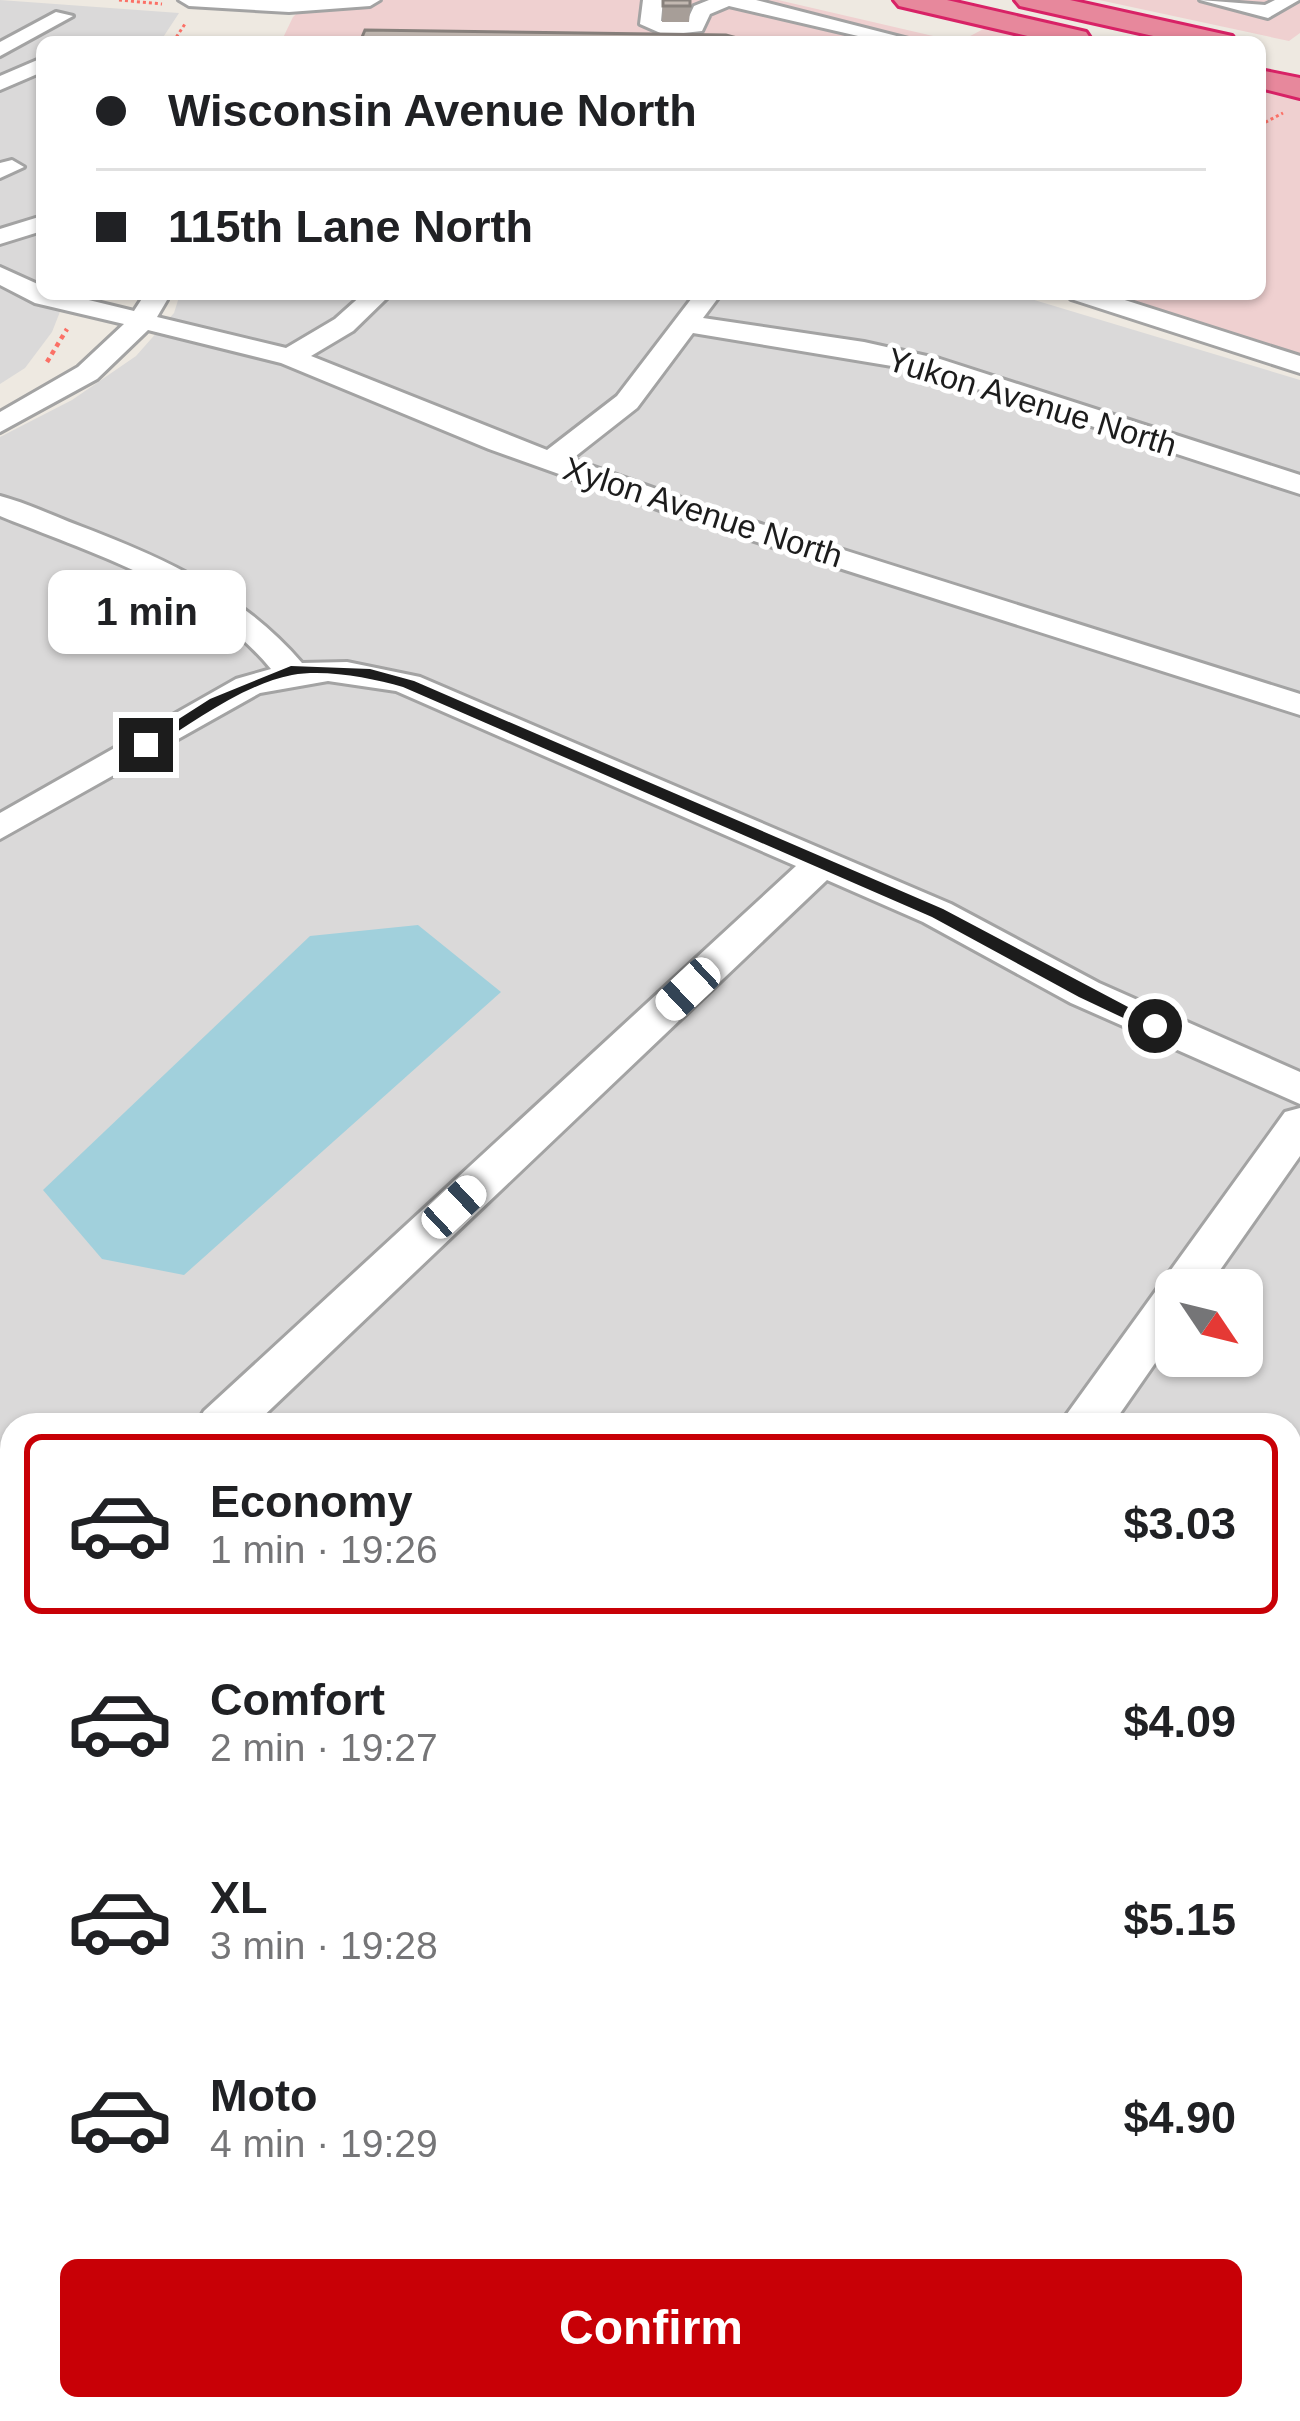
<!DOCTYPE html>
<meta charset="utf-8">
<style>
:root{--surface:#fff;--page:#f6f6f6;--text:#202124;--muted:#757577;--line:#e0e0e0;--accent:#c80006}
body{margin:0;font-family:Arial,sans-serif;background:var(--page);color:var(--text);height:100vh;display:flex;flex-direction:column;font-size:45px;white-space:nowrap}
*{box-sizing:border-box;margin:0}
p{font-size:39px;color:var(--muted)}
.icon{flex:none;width:66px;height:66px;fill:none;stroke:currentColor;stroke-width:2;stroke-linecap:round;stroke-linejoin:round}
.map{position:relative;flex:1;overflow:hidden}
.side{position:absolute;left:0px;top:1413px;width:1302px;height:1008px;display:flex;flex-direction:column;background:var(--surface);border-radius:36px 36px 0 0;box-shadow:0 3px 9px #0004}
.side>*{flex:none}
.guide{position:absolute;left:36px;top:36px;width:1230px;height:264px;border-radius:18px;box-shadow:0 3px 9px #0004;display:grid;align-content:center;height:264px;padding:0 60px;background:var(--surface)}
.needle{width:78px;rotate:125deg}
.tools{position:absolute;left:1155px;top:1269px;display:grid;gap:24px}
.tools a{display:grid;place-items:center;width:108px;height:108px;border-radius:18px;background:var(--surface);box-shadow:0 3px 9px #0004;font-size:60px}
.end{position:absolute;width:54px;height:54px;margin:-27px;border:15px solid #1c1c1c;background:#fff;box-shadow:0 0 0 6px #fff}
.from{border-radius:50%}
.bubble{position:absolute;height:84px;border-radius:18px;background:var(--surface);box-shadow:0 3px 9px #0004;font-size:39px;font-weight:700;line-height:84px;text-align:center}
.car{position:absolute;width:36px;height:72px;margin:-36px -18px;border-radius:15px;box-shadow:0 0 9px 3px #0007;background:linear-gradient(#fff 24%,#345 0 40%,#fff 0 76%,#345 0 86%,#fff 0)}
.guide b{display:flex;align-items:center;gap:42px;height:114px;font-size:45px}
.guide b+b{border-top:3px solid var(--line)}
.guide i{width:30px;height:30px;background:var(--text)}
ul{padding:21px 0 0;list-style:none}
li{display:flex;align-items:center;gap:36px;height:180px;margin:0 24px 18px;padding:0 36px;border:6px solid transparent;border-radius:18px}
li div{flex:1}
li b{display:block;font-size:45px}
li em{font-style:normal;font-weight:700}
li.selected{border-color:var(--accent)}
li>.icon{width:108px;height:108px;stroke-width:1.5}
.action{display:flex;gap:24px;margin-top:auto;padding:24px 60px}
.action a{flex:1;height:138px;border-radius:18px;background:var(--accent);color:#fff;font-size:48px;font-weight:700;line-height:138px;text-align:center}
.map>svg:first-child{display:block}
</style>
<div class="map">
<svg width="1300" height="2421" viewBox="0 0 1300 2421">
<rect width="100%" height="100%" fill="#eee9e1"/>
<g fill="#dad9d9" fill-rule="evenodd">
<polygon points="0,0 179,13 160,42 42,42 42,294 67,294 52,332 25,368 0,384"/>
<path d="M 180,294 L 1014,294 L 1300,380 L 1300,2421 L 0,2421 L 0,437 L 72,400 L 136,356 L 174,313 ZM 1176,1290 L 1242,1290 L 1242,1356 L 1176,1356 ZM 12,1425 L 1290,1425 L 1290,2409 L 12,2409 Z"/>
</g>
<g fill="#efd0d0">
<polygon points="312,0 778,0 959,42 989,26 1061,42 281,42 293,17"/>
<polygon points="1099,0 1300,0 1300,33 1289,41"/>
<polygon points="1260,87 1300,96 1300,358 1103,294 1260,294"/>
</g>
<polygon fill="#a1d0dc" points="418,925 501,992 184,1275 102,1259 43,1190 310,936"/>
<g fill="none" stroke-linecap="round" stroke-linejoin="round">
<g stroke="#a3a3a3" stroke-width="6">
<g id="minor">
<polygon points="179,0 380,0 370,6 289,12 189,6"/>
<polygon points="643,0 663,0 661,21 687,21 694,6 709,0 756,0 920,42 884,42 729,6 710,14 702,31 665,35 640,24"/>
<polygon points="1200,0 1265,5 1275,0 1299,0 1268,18"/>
<polygon points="56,12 73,16 0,56 0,42"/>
<polygon points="42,58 42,72 0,90 0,76"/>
<polygon points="12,160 24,167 0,178 0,163"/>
<polygon points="42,216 42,231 0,244 0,229"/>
<polygon points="0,267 42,286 42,294 64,294 134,311 145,294 163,294 167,300 157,317 286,348 335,319 363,294 391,294 353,331 311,356 547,450 617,396 695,294 721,294 703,318 864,342 940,359 1300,475 1300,494 922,371 693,333 637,408 572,459 704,506 1300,694 1300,715 682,518 489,449 281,363 148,330 97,379 0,432 0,412 78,367 124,324 35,303 0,285"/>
<polygon points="1067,294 1106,294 1300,356 1300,373 1071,299"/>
<path d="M 0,496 C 27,503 53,516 80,526 C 164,558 242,593 302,663 L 347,662 L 420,677 L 951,904 L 1099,983 L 1300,1072 L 1300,1104 L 1071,1003 L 923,922 L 827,880 L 254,1425 L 196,1425 L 204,1411 L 796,866 L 396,691 L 328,681 L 260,693 L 0,839 L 0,813 L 236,679 L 271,669 C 202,586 96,555 0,516 Z"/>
<polygon points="1300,1108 1300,1156 1206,1290 1176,1290 1176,1333 1112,1425 1059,1425 1285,1112"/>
<polygon points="12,1596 12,1651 0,1656 0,1601"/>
<polygon points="1290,1632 1300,1635 1300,1686 1290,1683"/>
<polygon points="0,1743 12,1747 12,1805 0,1800"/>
<polygon points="353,2409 427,2409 422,2421 348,2421"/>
<polygon points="908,2409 989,2409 994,2421 913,2421"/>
</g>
</g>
<g stroke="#d82266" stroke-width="6">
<g id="highway">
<polygon points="894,0 947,0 1086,32 1090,38 1087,42 1053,42 899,6"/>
<polygon points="1015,0 1070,0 1232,36 1236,42 1180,42 1020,6"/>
<polygon points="1260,70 1300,78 1300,98 1260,88"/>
</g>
</g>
<g stroke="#fb7066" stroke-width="3" stroke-dasharray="3 3" stroke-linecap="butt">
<polyline points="119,0 162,4"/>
<polyline points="173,42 185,24"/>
<polyline points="1260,125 1283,113"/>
</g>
<polyline stroke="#fb7066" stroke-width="4.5" stroke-dasharray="4.5 4.5" stroke-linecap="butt" points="47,362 67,329"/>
<use href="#minor" fill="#fff" fill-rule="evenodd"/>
<use href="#highway" fill="#e7889c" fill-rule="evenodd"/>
</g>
<polygon fill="#a79e98" points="663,0 691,0 689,22 662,22"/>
<g fill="#c2b8b1" stroke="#88817c" stroke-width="3">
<rect x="663" y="0" width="27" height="6"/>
<polygon points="365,30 726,35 752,42 360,42"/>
</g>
<path fill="#1c1c1c" d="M 291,666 L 370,669 L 414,681 L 943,909 L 1164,1026 L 1149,1030 L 1079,997 L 932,917 L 403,687 C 371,678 326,669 292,675 C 242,685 194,722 152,748 L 138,745 L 210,699 Z"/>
<g text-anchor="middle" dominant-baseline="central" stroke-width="10" stroke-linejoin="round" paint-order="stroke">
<g font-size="33" fill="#1c1c1c" stroke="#fff">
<text transform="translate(1032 402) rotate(17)">Yukon Avenue North</text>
<text transform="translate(703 512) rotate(18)">Xylon Avenue North</text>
</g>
</g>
</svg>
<div class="tools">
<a><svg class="needle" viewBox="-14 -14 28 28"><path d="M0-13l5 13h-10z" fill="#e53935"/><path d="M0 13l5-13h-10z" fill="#757577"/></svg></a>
</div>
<i class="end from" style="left:1155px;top:1026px"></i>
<i class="end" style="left:146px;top:745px"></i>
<div class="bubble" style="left:48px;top:570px;width:198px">1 min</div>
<i class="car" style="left:688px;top:989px;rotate:227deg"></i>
<i class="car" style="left:454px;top:1207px;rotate:47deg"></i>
<div class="guide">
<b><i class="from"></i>Wisconsin Avenue North</b>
<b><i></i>115th Lane North</b>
</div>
<section class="side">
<ul>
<li class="selected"><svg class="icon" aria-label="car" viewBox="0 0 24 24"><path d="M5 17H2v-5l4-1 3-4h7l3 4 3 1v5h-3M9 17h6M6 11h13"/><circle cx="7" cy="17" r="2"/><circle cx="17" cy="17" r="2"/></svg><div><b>Economy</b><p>1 min · 19:26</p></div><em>$3.03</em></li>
<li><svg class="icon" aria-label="car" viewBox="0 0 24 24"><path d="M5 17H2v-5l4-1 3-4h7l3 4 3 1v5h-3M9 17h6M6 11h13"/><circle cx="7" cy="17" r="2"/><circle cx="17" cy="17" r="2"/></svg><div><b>Comfort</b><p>2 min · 19:27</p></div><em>$4.09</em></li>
<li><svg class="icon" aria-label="car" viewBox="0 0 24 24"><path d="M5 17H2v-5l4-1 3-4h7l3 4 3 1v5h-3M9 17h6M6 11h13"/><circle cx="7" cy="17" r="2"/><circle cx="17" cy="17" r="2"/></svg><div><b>XL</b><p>3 min · 19:28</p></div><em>$5.15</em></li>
<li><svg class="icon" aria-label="car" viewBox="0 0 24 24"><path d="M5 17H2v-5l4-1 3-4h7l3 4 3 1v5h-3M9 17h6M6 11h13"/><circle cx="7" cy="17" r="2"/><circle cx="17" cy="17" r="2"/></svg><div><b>Moto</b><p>4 min · 19:29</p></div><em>$4.90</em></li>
</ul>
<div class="action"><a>Confirm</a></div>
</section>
</div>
